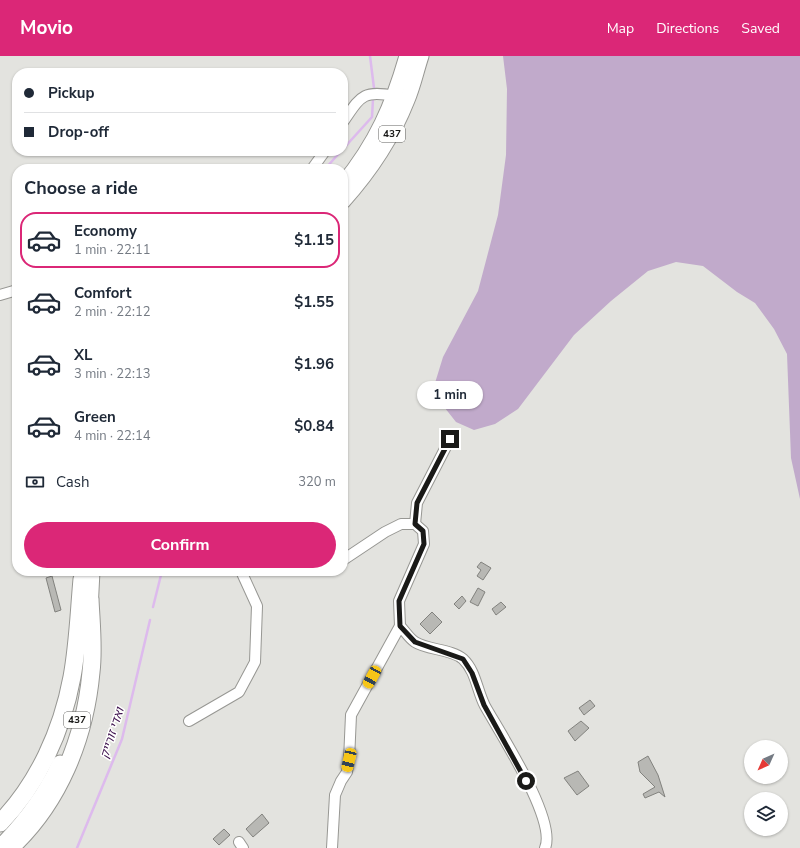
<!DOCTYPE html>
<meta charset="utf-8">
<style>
:root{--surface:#fff;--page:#f6f6f7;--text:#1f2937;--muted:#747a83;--line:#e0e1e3;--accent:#db2777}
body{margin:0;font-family:"Nunito Sans","Noto Sans Hebrew",sans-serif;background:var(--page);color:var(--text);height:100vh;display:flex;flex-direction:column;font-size:15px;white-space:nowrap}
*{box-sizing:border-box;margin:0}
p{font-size:13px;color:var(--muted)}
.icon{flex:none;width:22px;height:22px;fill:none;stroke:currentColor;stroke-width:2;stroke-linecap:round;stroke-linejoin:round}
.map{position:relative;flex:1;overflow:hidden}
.side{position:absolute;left:12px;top:108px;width:336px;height:412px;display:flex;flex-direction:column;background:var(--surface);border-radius:16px;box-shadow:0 1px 3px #0004}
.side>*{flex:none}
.guide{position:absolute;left:12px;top:12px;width:336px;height:88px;border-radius:16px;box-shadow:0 1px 3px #0004;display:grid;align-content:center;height:88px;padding:0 12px;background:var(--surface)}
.needle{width:26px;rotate:225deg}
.fabs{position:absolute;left:744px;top:684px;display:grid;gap:8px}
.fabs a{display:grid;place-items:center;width:44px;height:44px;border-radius:50%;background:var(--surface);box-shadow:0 1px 3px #0004;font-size:20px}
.end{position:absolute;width:18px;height:18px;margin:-9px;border:5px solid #1a1a18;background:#fff;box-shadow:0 0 0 2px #fff}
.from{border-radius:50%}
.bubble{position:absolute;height:28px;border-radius:14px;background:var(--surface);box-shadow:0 1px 3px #0004;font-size:13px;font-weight:700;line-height:28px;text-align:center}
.car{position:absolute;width:12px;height:24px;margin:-12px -6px;border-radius:5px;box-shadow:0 0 3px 1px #0007;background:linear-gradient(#f5c518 24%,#345 0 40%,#f5c518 0 76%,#345 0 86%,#f5c518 0)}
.guide b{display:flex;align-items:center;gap:14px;height:38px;font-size:15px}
.guide b+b{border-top:1px solid var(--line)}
.guide i{width:10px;height:10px;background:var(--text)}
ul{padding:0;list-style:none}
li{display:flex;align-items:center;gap:12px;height:56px;margin:0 8px 6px;padding:0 4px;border:2px solid transparent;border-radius:16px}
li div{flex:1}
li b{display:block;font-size:15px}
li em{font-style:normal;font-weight:700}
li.active{border-color:var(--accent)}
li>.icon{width:36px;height:36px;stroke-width:1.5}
h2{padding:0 12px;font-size:18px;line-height:48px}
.pay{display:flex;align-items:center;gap:10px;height:44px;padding:0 12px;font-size:15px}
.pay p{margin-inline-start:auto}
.button{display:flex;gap:8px;margin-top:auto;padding:8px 12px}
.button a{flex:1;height:46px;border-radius:24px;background:var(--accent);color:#fff;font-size:16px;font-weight:700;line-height:46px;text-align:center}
header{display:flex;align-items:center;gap:24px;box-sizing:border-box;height:56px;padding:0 20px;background:var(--accent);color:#fff}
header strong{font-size:19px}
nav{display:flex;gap:22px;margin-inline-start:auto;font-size:14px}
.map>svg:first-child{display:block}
</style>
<header>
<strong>Movio</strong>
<nav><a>Map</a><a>Directions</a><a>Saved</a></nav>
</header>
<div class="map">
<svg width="800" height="792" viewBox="0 0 800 792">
<rect width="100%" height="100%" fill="#e3e3df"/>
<polygon fill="#c1aacb" points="503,0 800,0 800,443 791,402 787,298 774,273 755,247 737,236 703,210 676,206 648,215 611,245 574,279 518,353 495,368 474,374 456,366 441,347 435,327 443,301 478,235 498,159 506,99 507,33"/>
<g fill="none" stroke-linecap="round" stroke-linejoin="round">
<g stroke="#ddbaed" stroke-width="2.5">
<polyline points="370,0 374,32"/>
<polyline points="343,93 372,61 373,43"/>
<polyline points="325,113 341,95"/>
<polyline points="153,551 162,515"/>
<polyline points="77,792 122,683 150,564"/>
</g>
</g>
<g fill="#b8b8b4" stroke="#82827e">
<polygon points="481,506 491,512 483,524 477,520 481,514 477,511"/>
<polygon points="52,520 61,554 55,556 46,522"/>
<polygon points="478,532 485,536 478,550 470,546"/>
<polygon points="462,540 466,545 459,553 454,548"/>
<polygon points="501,546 506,551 496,559 492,553"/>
<polygon points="432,556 442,566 430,578 420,568"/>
<polygon points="590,644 595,650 584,659 579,652"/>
<polygon points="581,665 589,672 575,685 568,675"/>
<polygon points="648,700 658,719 665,741 659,736 645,742 643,738 655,731 640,716 638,706"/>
<polygon points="578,715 589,730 577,739 564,722"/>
<polygon points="262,758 269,767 253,781 246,773"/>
<polygon points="224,773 230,779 219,789 213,783"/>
</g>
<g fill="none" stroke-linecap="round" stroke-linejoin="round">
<g stroke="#979793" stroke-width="12">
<g id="street">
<path d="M 343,66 C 361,40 362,34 395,40"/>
<polyline points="312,113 325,95"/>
<polyline points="0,239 17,234"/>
<polyline points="415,468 417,447 450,383"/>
<path d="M 343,504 L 385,476 L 401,468 L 415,468 L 423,475 L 424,488 L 399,545 L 400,570 C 405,575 409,582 415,586 C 427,594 452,593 463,603 C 476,615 477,635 485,650 C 500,677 557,764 545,792"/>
<polyline points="189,665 239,636 255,606 257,550 241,515"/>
<polyline points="239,786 243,792"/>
<polyline points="332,792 335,739 341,725 347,716 349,704 351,659 400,570"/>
</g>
</g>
<g stroke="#979793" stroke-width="17">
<g id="primary">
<path d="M 343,128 C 376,88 393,49 407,0"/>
<path d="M 343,145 C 370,115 392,82 407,44 C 413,30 416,15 421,0"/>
<polyline points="90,554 92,515"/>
<path d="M 0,791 C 25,766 45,739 60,707"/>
</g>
</g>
<g stroke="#979793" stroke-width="19">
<g id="highway">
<path d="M 0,767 C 38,728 62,675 72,621 C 78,589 79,556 82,523"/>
<path d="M 10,792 C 59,747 85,682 91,616 C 94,592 91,567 90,543"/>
</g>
</g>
<use href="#street" stroke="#fff" stroke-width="10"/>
<use href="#primary" stroke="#fff" stroke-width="15"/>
<use href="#highway" stroke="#fff" stroke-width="17"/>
</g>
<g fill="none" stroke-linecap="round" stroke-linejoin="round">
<polyline stroke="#1a1a18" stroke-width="5" points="450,383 417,447 415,468 423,475 424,488 399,545 400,570 415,586 463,603 472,617 484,649 526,725"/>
</g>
<g text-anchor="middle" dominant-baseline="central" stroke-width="3" stroke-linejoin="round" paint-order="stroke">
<g fill="#fffffe" stroke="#5f5f5d" stroke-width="1">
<rect x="379" y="70" width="26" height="16" rx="3"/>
<rect x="64" y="656" width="26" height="16" rx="3"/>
</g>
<g font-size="10" font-weight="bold" fill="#1a1a18">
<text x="392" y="78">437</text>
<text x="77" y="664">437</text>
</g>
<g font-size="12" font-style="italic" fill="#3e124e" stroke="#fffffe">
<text transform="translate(112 677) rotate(-72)">ואדי זורייק</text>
</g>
</g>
</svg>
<div class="fabs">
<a><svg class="needle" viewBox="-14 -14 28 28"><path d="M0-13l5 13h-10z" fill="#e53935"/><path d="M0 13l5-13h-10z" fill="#747a83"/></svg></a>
<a><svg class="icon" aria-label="layers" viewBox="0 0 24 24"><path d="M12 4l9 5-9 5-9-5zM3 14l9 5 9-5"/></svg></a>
</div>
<i class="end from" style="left:526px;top:725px"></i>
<i class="end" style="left:450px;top:383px"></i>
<div class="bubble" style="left:417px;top:325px;width:66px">1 min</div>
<i class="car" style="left:372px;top:621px;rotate:209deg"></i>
<i class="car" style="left:349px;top:704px;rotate:193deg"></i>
<div class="guide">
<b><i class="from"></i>Pickup</b>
<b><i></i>Drop-off</b>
</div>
<section class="side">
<h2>Choose a ride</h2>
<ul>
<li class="active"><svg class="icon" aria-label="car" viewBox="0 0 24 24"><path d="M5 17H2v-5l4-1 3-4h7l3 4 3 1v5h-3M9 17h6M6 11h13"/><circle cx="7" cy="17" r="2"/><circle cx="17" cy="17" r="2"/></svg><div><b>Economy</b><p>1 min · 22:11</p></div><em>$1.15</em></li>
<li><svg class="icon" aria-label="car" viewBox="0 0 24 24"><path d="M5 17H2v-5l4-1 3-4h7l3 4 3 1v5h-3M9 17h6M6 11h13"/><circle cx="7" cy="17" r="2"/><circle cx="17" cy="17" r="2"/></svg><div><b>Comfort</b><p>2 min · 22:12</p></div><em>$1.55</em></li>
<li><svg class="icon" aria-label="car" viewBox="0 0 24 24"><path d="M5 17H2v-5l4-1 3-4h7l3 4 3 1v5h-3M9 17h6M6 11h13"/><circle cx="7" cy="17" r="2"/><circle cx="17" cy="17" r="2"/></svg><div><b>XL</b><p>3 min · 22:13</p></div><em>$1.96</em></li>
<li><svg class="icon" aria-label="car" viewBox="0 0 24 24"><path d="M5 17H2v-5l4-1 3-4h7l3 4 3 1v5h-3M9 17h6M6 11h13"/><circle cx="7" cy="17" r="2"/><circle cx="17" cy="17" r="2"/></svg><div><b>Green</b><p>4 min · 22:14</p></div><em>$0.84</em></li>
</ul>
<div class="pay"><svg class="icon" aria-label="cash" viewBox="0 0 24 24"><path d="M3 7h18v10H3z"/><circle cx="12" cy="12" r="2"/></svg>Cash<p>320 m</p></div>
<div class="button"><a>Confirm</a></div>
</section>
</div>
